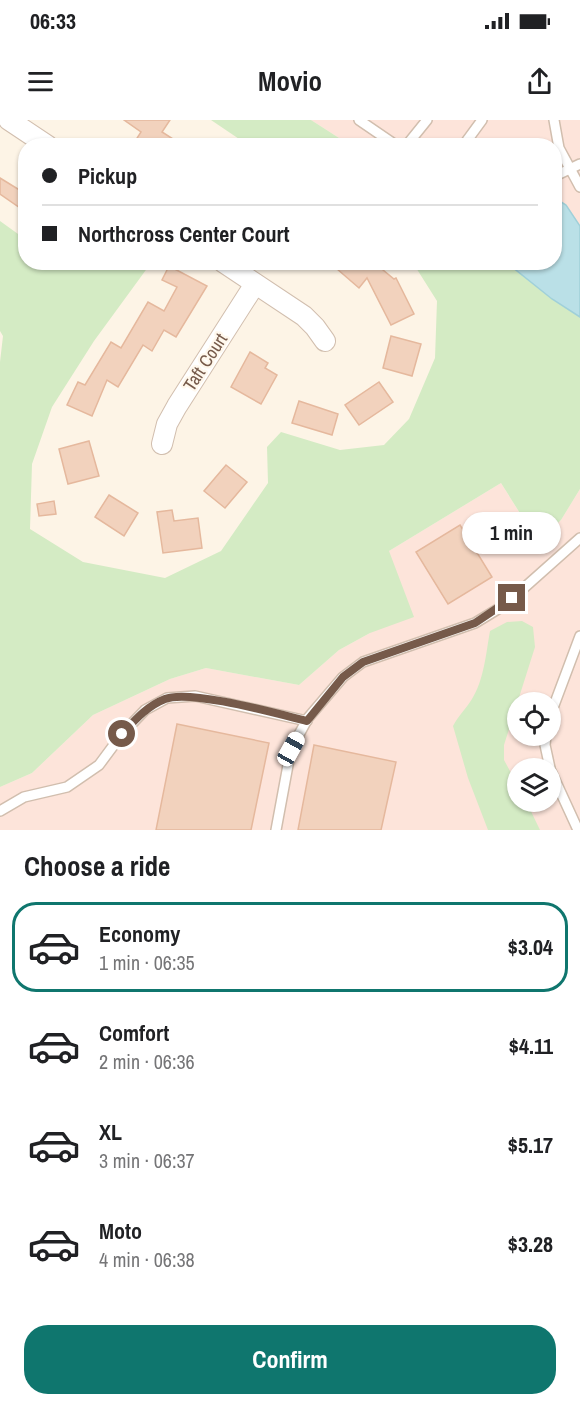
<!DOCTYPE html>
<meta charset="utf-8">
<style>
:root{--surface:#fff;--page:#f2f2f2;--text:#202124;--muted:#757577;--line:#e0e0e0;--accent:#0f766e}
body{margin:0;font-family:"Archivo Narrow",sans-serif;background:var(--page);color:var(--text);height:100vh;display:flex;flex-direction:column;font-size:22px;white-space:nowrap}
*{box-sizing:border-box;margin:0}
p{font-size:20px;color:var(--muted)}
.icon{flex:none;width:33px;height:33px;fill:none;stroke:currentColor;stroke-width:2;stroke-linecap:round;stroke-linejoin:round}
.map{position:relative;height:710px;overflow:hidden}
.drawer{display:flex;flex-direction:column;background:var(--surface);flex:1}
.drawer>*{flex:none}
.hud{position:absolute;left:18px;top:18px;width:544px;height:132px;border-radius:24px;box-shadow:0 2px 4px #0004;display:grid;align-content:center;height:132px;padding:0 24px;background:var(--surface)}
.tools{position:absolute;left:507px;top:572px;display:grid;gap:12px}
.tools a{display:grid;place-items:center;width:54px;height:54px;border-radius:50%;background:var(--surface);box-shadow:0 2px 4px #0004;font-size:30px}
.end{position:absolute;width:27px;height:27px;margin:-14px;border:8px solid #765a4a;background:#fff;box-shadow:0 0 0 3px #fff}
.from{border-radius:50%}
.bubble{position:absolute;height:42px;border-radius:21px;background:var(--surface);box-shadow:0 2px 4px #0004;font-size:20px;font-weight:700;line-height:42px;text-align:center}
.car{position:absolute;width:18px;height:36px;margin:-18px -9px;border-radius:8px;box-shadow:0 0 4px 2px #0007;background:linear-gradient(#fff 24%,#345 0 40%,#fff 0 76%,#345 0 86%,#fff 0)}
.hud b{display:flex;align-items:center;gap:21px;height:57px;font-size:22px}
.hud b+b{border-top:2px solid var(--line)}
.hud i{width:15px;height:15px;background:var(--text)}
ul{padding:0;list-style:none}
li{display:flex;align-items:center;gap:18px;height:90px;margin:0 12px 9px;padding:0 12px;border:3px solid transparent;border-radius:24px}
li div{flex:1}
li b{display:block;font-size:22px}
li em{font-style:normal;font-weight:700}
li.active{border-color:var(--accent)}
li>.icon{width:54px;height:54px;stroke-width:1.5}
h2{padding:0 24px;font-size:27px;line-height:72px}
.primary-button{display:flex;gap:12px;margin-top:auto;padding:12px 24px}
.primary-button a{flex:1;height:69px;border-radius:24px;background:var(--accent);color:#fff;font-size:24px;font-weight:700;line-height:69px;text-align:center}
.status{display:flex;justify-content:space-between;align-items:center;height:42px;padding:0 30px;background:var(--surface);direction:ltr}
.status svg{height:16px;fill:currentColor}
header{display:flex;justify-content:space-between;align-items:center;height:78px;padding:0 24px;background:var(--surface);font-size:27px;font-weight:700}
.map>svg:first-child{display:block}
</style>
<div class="status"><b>06:33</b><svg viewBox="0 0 49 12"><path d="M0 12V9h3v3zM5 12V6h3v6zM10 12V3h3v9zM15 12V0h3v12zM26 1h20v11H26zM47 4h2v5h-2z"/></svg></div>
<header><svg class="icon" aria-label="menu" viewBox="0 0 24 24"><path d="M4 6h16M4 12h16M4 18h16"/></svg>Movio<svg class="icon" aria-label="share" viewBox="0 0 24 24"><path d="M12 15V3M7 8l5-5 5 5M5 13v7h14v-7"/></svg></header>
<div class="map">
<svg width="580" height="710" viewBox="0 0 580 710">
<rect width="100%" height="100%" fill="#fdf4e6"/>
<g fill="#fde4da" fill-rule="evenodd">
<polygon points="311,0 580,0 580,197 507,143 555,142 555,26 350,25"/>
<path d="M 501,363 L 537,421 L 561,400 L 580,369 L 580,710 L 0,710 L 0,667 L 32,653 L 93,595 L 170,559 L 206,548 L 299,565 L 339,530 L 370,513 L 389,431 ZM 518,582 L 550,582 L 550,615 L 518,615 ZM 518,648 L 550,648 L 550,681 L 518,681 Z"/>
</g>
<g fill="#d4ebc4">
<polygon points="211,0 311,0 350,25 248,25"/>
<polygon points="0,101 25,119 26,142 151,143 94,221 52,287 32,344 30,409 83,442 165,458 221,431 268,363 267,327 281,312 340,330 384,325 409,299 435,238 437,181 413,143 507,143 552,179 580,197 580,369 561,400 538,422 501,363 389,431 414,497 370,513 339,530 299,565 206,548 170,559 93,595 32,653 0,667 0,242 3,216 0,211"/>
<path d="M 522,501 L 533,507 L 535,527 L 504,625 L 504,640 L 517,664 L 518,681 L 526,681 L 540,710 L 488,710 L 468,658 L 453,606 C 458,596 466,589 472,579 C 484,560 486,533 490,511 L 507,502 Z"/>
</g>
<polygon fill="#bae0e7" stroke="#a0d0d9" stroke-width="1.5" points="555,78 566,85 580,106 580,197 552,179 507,143 555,142"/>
<g fill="#f2d2bd" stroke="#e5b89d" stroke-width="1.5">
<polygon points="124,0 170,0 162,12 184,26 132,26 141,12"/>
<polygon points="0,58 26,74 26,92 0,74"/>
<polygon points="329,142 380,142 377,145 394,159 396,158 414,194 391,205 367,158 359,168"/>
<polygon points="169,146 207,166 176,217 164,210 152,231 143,225 118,267 107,260 92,296 67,285 78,262 85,265 111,222 121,228 148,182 164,191 177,167 162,160"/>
<polygon points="391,216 421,224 412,256 383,248"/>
<polygon points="250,232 268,243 265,248 277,255 261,284 231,267"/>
<polygon points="379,262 393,282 359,305 345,285"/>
<polygon points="299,281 338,294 332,315 292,303"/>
<polygon points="89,321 99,356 68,364 59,329"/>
<polygon points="226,345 247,362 225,388 204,371"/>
<polygon points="109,375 138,393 124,416 95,397"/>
<polygon points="54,381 56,394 39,396 37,384"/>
<polygon points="172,390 174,401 198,398 202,428 163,433 157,392"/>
<polygon points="460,405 492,457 448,484 416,432"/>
<polygon points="177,604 269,623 251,710 156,710"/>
<polygon points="314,625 396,642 381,710 298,710"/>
</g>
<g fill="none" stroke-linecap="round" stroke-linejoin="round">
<g stroke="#d1beae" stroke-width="12">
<g id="lane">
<polyline points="359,0 397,26"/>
<polyline points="554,0 559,28 580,67"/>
<polyline points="406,26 427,0"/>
<polyline points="463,26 482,0"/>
<polyline points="555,56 580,44"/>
<polyline points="550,596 580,516"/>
<polyline points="546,615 545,625 550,648"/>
<polyline points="550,649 578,710"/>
<polyline points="0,691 24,677 67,667 99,645 122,614 145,590 167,578 195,576 307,601"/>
<polyline points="276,710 291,629 308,598 343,557 363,542 475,503 498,489 525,467 580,418"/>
</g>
</g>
<g stroke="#d1beae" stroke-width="22">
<g id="street">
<polyline points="9,0 48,26"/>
<polyline points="223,142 304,196 315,207 325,221"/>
<polyline points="162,324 167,304 177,286 255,164"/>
</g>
</g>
<use href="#lane" stroke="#fff" stroke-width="9"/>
<use href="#street" stroke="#fff" stroke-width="20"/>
</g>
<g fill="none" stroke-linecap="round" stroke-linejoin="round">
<path stroke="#765a4a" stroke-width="8" d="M 122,614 C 135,600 147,586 165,579 C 190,569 278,594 307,601 L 343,557 L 363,542 L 475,503 L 512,478"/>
</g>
<g text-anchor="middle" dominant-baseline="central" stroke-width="4.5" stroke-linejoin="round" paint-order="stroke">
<g font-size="18" fill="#765a4a" stroke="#fff8ed">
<text transform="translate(205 242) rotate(-57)">Taft Court</text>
</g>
</g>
</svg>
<div class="tools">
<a><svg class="icon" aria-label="locate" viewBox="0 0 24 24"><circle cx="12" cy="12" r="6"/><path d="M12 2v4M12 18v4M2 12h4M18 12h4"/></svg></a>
<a><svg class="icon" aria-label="layers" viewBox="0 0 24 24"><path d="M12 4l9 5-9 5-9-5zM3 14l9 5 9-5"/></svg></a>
</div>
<i class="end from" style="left:122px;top:614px"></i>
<i class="end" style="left:512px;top:478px"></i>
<div class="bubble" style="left:462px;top:392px;width:99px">1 min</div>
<i class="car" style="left:291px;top:629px;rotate:29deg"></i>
<div class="hud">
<b><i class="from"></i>Pickup</b>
<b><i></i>Northcross Center Court</b>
</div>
</div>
<section class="drawer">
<h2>Choose a ride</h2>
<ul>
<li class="active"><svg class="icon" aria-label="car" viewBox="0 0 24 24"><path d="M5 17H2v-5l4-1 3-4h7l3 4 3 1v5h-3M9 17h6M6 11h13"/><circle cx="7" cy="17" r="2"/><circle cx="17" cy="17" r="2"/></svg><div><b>Economy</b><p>1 min · 06:35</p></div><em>$3.04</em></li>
<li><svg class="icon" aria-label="car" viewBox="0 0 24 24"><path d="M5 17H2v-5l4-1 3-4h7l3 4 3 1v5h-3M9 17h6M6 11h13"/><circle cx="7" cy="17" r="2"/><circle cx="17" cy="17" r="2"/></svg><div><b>Comfort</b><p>2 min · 06:36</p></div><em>$4.11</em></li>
<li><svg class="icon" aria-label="car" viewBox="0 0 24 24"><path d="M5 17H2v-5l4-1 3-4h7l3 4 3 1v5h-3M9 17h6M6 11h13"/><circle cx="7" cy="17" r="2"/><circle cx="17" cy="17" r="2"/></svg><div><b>XL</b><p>3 min · 06:37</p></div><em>$5.17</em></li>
<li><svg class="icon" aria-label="car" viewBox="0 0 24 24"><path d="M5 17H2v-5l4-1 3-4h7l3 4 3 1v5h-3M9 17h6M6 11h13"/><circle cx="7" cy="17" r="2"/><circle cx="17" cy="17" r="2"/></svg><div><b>Moto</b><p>4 min · 06:38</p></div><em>$3.28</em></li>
</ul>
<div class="primary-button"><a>Confirm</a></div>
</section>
